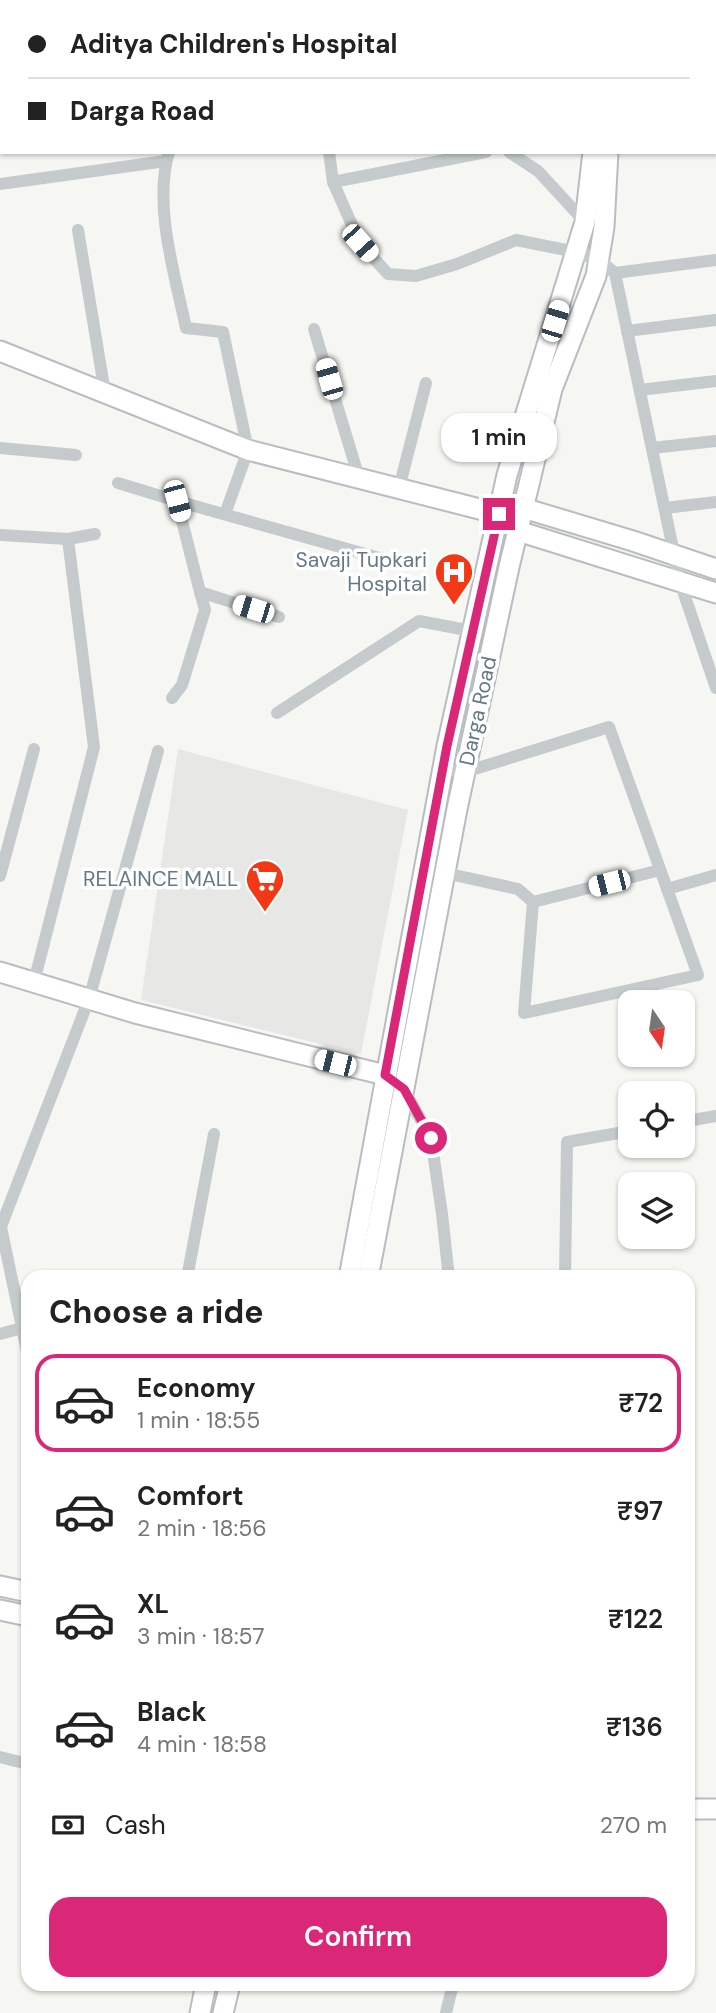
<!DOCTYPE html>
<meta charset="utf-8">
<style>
:root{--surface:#fff;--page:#f6f6f6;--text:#222;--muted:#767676;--line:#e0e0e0;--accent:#db2777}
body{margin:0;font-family:"DM Sans",sans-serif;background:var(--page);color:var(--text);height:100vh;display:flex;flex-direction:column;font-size:26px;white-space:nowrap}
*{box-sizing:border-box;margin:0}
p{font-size:23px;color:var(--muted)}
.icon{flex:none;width:38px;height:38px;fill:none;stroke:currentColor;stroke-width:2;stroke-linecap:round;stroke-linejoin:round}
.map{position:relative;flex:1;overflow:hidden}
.side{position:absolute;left:21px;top:1270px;width:674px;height:721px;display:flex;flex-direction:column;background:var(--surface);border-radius:21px;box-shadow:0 2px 5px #0004}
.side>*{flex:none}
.top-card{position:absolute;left:0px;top:0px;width:718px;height:154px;box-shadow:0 2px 5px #0004;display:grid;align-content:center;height:154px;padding:0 28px;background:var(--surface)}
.needle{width:46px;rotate:167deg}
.buttons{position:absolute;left:618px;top:990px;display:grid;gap:14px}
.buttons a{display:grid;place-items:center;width:77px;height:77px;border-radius:14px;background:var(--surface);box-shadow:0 2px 5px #0004;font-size:35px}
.end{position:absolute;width:32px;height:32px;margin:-16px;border:9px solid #db2777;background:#fff;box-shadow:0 0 0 4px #fff}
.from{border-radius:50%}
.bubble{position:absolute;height:49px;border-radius:21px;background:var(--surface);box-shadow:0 2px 5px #0004;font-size:23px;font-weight:600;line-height:49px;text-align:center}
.car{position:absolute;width:21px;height:42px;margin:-21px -10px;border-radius:9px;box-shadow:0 0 5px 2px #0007;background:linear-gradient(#fff 24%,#345 0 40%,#fff 0 76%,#345 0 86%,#fff 0)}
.top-card b{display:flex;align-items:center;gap:24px;height:66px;font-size:26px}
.top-card b+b{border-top:2px solid var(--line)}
.top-card i{width:18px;height:18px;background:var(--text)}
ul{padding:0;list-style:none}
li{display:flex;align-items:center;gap:21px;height:98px;margin:0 14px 10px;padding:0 14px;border:4px solid transparent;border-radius:21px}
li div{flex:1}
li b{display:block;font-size:26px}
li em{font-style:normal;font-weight:600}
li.on{border-color:var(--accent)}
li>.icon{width:63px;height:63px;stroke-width:1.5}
h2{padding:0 28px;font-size:32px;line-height:84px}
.pay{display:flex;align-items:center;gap:18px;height:77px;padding:0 28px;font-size:26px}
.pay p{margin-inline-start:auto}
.action{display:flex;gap:14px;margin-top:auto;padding:14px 28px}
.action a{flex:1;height:80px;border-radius:21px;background:var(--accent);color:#fff;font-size:28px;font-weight:600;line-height:80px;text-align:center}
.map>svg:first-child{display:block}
</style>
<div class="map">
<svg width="716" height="2013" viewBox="0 0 716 2013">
<rect width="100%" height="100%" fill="#f6f6f2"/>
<polygon fill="#e7e8e6" points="178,749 408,810 361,1054 141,1000"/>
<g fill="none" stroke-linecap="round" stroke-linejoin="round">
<g stroke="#b7bdc1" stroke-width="23">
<g id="secondary">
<polyline points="618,2 619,0"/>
<polyline points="640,2 641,0"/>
<polyline points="0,351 248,450 499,514 518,531 716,593"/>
<polyline points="513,511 523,508 633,541 716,569"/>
<polyline points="0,972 135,1013 385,1075"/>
<polyline points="349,1278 447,746 507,475 585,222 593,152"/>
<polyline points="368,1278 457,809 509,567 552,389 596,276 604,227 608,152"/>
<polyline points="0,1586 28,1592"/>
<polyline points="0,1610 28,1616"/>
<polyline points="688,1809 716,1809"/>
<polyline points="200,2013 206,1984"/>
<polyline points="223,2013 230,1984"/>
</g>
</g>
<g stroke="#c5cacc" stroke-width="12">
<polyline points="72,0 73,2"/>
<polyline points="182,0 183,2"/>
<polyline points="317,0 317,2"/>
<polyline points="413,0 414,2"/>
<polyline points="524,0 525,2"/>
<polyline points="0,71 2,70"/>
<path d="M 169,152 C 153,205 175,275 186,328 L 223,332 L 248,450 L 225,514"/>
<polyline points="329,152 333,182 360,243 388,274 416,276 457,264 516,240 576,252 599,260 615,273 680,582 716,688"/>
<polyline points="509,152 538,171 585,222"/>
<polyline points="333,182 486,152"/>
<polyline points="0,184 166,161"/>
<polyline points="78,230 105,393"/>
<polyline points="615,273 716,260"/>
<polyline points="314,329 359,478"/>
<polyline points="627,331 716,320"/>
<polyline points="640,390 716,381"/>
<polyline points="0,448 76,455"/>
<polyline points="652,448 716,441"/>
<polyline points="118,483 177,501 383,559"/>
<polyline points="399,488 426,383"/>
<polyline points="177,501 200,592 279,617"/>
<polyline points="665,508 716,502"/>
<polyline points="0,535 68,539 95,534"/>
<polyline points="172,698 182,685 205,610 200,592"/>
<polyline points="277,713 419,621 472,631"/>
<polyline points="443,769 465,772 609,727 698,975 524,1013 533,902 660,870"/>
<polyline points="445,873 518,889 533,902"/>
<polyline points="0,876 34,749"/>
<polyline points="667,889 716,875"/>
<polyline points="34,982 94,747 68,539"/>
<polyline points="403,1088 431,1138 442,1214 449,1278"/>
<polyline points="682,1122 716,1116"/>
<polyline points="1,1227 28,1356"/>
<polyline points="0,1229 89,999 158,751"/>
<polyline points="187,1278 214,1134"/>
<polyline points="565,1278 567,1142 630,1131"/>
<polyline points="0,1334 22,1328"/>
<polyline points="0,1757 28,1764"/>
<polyline points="446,2013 453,1984"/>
</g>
<use href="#secondary" stroke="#fff" stroke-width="19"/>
</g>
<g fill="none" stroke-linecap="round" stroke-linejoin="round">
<polyline stroke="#db2777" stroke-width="9" points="431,1138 404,1089 385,1075 447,746 499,514"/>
</g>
<defs>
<g id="hospital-pin" transform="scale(2.0125)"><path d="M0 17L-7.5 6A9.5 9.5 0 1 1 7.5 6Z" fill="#f33815" stroke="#fff"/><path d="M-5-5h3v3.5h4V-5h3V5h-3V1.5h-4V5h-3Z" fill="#fff"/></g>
<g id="supermarket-pin" transform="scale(2.0125)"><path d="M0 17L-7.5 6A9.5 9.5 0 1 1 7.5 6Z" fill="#f33815" stroke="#fff"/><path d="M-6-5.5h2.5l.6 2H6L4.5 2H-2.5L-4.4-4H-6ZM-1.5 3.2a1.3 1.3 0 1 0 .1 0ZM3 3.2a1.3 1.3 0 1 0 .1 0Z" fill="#fff"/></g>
</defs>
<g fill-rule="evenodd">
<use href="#hospital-pin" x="454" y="572"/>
<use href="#supermarket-pin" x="265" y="879"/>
</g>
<g text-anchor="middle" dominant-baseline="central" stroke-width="7" stroke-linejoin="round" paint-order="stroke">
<g font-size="21" fill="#627986" stroke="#fff" text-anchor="end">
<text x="427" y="560">Savaji Tupkari<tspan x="427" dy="24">Hospital</tspan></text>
<text x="238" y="879">RELAINCE MALL</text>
</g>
<g font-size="21" fill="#627986" stroke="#fff">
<text transform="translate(478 711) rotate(-78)">Darga Road</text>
</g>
</g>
</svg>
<div class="buttons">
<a><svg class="needle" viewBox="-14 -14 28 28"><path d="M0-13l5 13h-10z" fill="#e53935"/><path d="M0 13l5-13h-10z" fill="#767676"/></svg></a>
<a><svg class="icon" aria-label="locate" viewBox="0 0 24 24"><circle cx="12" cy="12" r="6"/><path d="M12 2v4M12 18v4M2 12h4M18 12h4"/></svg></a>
<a><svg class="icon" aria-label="layers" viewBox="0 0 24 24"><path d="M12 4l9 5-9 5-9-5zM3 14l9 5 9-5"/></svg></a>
</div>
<i class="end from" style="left:431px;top:1138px"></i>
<i class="end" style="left:499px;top:514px"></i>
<div class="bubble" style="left:441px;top:413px;width:116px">1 min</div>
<i class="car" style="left:360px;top:243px;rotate:138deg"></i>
<i class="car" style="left:555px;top:321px;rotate:17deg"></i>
<i class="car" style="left:329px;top:379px;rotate:344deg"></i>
<i class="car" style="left:177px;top:501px;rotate:165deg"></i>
<i class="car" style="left:253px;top:609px;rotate:287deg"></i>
<i class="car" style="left:609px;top:883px;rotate:256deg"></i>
<i class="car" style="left:335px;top:1063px;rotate:284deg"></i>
<div class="top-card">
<b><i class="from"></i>Aditya Children's Hospital</b>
<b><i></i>Darga Road</b>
</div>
<section class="side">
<h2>Choose a ride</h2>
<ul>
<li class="on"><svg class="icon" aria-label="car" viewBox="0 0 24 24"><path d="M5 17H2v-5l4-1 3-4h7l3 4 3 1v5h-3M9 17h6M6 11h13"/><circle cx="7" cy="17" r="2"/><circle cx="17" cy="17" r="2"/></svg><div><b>Economy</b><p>1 min · 18:55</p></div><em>₹72</em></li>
<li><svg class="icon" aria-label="car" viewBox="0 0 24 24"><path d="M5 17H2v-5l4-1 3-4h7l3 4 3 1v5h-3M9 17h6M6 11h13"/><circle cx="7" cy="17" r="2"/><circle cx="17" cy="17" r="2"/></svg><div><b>Comfort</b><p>2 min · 18:56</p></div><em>₹97</em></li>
<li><svg class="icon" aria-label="car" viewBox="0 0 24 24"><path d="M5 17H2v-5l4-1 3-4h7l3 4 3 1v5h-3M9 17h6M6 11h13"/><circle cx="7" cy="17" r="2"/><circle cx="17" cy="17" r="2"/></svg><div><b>XL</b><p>3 min · 18:57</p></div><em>₹122</em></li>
<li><svg class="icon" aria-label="car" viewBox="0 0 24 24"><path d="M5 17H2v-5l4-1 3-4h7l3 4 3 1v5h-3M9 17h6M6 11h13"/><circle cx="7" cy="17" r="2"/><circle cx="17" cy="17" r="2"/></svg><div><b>Black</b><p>4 min · 18:58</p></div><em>₹136</em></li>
</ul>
<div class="pay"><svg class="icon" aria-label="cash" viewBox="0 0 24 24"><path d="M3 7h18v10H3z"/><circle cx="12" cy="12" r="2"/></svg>Cash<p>270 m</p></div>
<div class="action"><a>Confirm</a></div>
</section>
</div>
